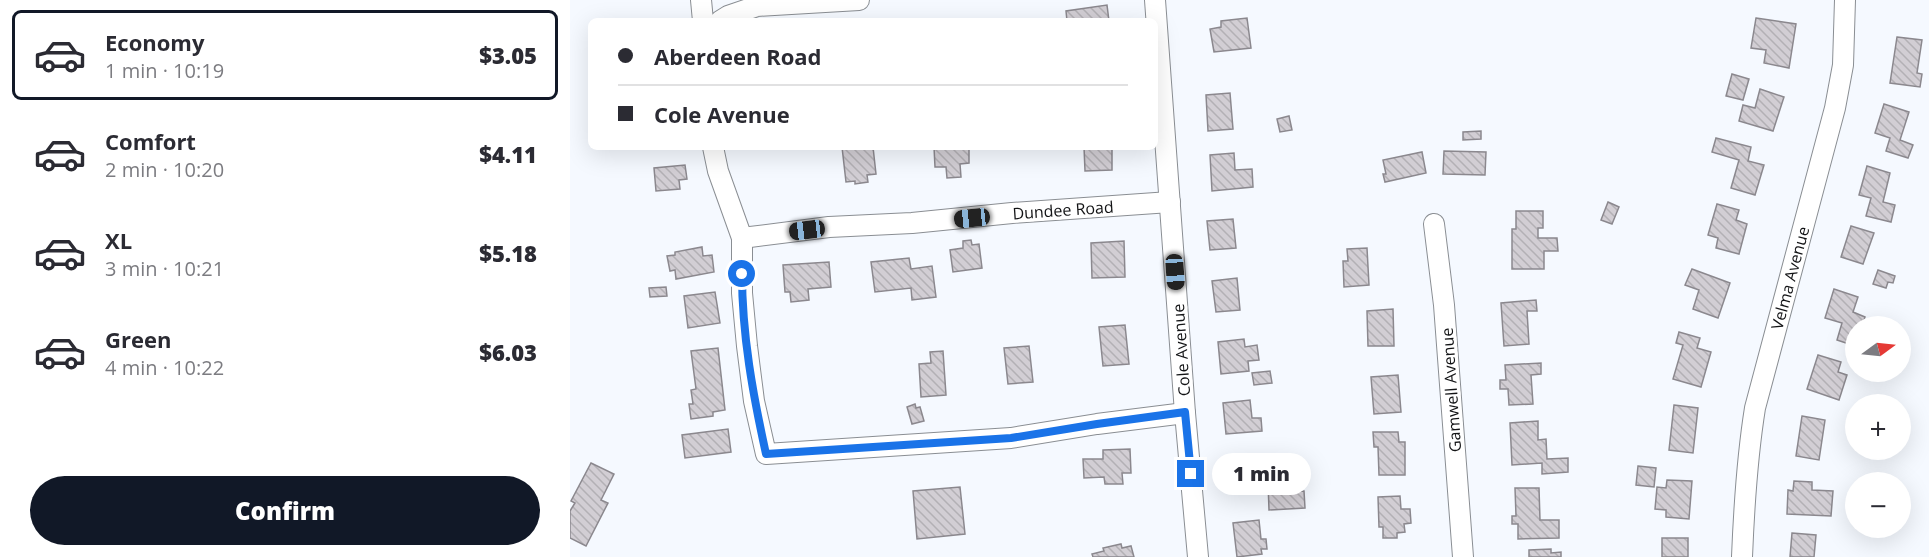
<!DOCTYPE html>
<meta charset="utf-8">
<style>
:root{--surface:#fff;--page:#f2f2f3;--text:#2b2b33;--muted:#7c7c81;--line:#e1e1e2;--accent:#111827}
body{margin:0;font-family:"Open Sans",sans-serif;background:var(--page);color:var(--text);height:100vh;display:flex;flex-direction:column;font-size:22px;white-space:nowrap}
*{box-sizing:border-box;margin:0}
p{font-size:20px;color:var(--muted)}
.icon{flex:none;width:33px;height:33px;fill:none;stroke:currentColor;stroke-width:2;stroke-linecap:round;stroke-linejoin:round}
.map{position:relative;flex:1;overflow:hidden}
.sheet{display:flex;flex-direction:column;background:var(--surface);width:570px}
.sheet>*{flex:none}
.guide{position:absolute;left:18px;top:18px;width:570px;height:132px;border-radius:9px;box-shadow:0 6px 24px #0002;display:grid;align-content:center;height:132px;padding:0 30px;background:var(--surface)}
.needle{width:39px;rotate:75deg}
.controls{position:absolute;left:1275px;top:316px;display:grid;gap:12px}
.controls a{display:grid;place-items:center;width:66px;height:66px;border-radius:50%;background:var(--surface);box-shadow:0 6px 24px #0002;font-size:30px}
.end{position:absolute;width:27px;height:27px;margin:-14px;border:8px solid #1a73e8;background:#fff;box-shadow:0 0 0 3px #fff}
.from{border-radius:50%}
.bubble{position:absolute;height:42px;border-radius:21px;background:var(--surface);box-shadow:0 6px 24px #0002;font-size:20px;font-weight:800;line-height:42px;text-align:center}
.car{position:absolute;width:18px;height:36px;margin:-18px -9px;border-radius:8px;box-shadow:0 0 4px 2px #0007;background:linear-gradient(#222 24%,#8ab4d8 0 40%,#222 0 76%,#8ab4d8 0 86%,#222 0)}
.guide b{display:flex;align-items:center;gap:21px;height:57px;font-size:22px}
.guide b+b{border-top:2px solid var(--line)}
.guide i{width:15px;height:15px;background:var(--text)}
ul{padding:10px 0 0;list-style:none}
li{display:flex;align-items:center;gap:18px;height:90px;margin:0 12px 9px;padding:0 18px;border:3px solid transparent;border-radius:9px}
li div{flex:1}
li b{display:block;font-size:22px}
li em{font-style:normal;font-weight:800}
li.active{border-color:var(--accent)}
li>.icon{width:54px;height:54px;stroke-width:1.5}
.action{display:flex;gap:12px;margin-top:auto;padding:12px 30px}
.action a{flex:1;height:69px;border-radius:36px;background:var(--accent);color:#fff;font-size:24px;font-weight:800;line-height:69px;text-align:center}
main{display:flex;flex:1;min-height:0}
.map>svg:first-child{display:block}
</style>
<main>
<section class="sheet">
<ul>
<li class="active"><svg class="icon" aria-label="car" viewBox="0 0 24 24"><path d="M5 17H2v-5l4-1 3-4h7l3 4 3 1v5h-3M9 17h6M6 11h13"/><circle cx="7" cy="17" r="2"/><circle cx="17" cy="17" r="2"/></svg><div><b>Economy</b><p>1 min · 10:19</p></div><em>$3.05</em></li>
<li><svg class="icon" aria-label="car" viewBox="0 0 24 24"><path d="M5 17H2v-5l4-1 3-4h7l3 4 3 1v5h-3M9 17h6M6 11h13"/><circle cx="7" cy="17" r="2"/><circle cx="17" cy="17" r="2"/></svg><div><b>Comfort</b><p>2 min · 10:20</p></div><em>$4.11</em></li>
<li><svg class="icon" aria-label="car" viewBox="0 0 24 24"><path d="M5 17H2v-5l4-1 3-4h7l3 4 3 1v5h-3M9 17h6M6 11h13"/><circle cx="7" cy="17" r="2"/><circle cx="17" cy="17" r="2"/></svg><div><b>XL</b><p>3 min · 10:21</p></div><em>$5.18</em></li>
<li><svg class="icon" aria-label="car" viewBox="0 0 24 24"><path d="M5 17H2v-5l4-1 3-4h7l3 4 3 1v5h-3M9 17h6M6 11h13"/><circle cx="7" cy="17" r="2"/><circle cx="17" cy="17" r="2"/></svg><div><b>Green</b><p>4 min · 10:22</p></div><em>$6.03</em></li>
</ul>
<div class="action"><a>Confirm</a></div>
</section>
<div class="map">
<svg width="1359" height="557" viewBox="0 0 1359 557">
<defs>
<pattern id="building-back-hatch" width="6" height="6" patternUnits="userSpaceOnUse" patternTransform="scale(1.5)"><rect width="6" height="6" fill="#d2ced4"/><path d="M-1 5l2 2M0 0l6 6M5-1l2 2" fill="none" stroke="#b3b0b5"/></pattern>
</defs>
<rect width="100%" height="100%" fill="#f5f9ff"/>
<g fill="url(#building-back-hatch)" stroke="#8b888e" stroke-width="1.5">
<polygon points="537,5 539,21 497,21 496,11"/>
<polygon points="677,18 681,48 644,52 640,29 651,27 651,21"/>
<polygon points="1186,18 1226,24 1219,68 1194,63 1196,50 1181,48"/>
<polygon points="1327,37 1352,40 1347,73 1352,74 1350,87 1320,83"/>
<polygon points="1162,74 1179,79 1173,100 1156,96"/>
<polygon points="1190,89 1214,97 1203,131 1169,121 1173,105 1185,108"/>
<polygon points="660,93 663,129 638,131 636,95"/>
<polygon points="1314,104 1339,112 1330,140 1343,145 1338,158 1316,151 1320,138 1305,133"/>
<polygon points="719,116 722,130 710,132 707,119"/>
<polygon points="911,131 911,139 893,140 893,132"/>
<polygon points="1146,138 1181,147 1178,161 1194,165 1185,195 1161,188 1169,160 1142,152"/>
<polygon points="272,147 303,147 306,174 297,175 298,182 285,184 285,181 276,182"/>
<polygon points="364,147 399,147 399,163 390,164 391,177 377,178 376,167 365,167"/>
<polygon points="514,147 542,147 542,170 515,171"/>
<polygon points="874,151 916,152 915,175 873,174"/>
<polygon points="852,152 856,173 815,182 813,174 816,174 813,160"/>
<polygon points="664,153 665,170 682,169 683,187 642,191 640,155"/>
<polygon points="115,165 117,179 109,180 110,189 86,191 84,168"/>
<polygon points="1297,166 1320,173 1313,202 1325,205 1321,222 1296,216 1301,198 1289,195"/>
<polygon points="1038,202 1049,207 1042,224 1031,220"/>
<polygon points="1147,204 1169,210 1166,220 1177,224 1169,254 1146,248 1148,238 1138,235"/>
<polygon points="946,211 973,211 973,228 968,228 968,238 987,238 988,251 974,251 974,269 942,269 942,229 946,229"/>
<polygon points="663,219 666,248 640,250 637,221"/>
<polygon points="1281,226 1304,233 1293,264 1271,257"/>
<polygon points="401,240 402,245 409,244 412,268 383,272 380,250 393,248 393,241"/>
<polygon points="554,241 555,277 522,278 521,243"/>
<polygon points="132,247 133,256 142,255 144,272 106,279 105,270 100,271 97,256 105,255 105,252"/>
<polygon points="797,248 799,285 774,287 773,261 778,261 777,249"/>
<polygon points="339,258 341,269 362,266 366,297 342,300 341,288 305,292 301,262"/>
<polygon points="259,262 261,287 238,289 239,300 221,302 220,292 215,292 213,265"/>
<polygon points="1122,269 1160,283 1148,318 1123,309 1129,290 1115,285"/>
<polygon points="1308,270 1325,276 1323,283 1318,282 1316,288 1303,284"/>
<polygon points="667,278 670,310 646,312 642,281"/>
<polygon points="96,287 97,296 80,297 79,288"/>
<polygon points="1264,289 1288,297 1283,312 1295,317 1292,327 1286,327 1282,345 1267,340 1272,323 1255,318"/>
<polygon points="145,292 150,323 118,328 114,296"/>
<polygon points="966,300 967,311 957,311 959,344 934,346 931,303"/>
<polygon points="823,309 824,346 798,346 797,311"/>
<polygon points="555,325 559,364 533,366 529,327"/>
<polygon points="1109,332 1130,338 1127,348 1141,352 1131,387 1103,379 1113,345 1106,343"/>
<polygon points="674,339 675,347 687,345 689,360 678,361 679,371 651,374 648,342"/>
<polygon points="459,346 463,382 438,384 434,348"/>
<polygon points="148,348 155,410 143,412 143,416 121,419 119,404 123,404 121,390 126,389 121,351"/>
<polygon points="373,351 376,395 351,397 349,364 361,363 360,352"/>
<polygon points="1248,355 1271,362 1268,372 1277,375 1269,400 1237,389"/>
<polygon points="971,363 971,374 961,375 963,404 939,405 938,389 930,389 930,380 936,380 935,365"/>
<polygon points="700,371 702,383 684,385 682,373"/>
<polygon points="828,375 831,412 804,414 801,377"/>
<polygon points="680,400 682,418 691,418 692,431 656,434 653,403"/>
<polygon points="345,404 346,408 350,407 354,421 342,424 337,407"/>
<polygon points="1104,405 1128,408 1123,453 1099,450"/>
<polygon points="1232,416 1255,420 1249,460 1226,456"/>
<polygon points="968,421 968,440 976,439 977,459 998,458 998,472 972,474 972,463 942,465 940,423"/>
<polygon points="158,429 161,452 115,458 112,435"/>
<polygon points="803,432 828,432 829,442 835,442 835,475 809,475 808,447 804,447"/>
<polygon points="560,449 561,473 552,473 553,484 535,484 534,477 514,478 513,459 533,459 533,450"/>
<polygon points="685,460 686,477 692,477 693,492 662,493 661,486 655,487 654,474 659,474 659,461"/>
<polygon points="21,463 44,474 31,500 38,503 16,546 0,538 0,511 5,503 1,501"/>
<polygon points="1068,466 1086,468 1084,487 1066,485"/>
<polygon points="1097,480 1122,481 1119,519 1096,517 1096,510 1085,509 1087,487 1096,488"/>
<polygon points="721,481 722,492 734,491 735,508 699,510 698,482"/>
<polygon points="1224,481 1242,482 1242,490 1263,491 1261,516 1217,514 1218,490 1223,491"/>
<polygon points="390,487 395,534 347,539 343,491"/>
<polygon points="945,488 969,488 970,520 989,520 989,538 948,539 948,524 942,524 942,516 946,516"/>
<polygon points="830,496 831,509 840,509 841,523 834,524 835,532 827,533 827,538 813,538 813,527 809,527 808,497"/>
<polygon points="689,520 691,539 696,539 697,549 691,549 692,554 667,557 663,523"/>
<polygon points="1222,533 1246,535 1244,557 1220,557"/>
<rect x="1092" y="538" width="26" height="19"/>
<polygon points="551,544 552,548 561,546 564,557 523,557 522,554 534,551 533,548"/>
<polygon points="981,549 981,553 991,552 991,557 959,557 959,550"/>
</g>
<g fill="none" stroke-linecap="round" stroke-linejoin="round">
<g stroke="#8a8e93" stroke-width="22">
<g id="minor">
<polyline points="131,0 133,21"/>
<polyline points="585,0 615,413 628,557"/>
<polyline points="150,21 158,16 187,6 289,0"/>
<polyline points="143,147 148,171 172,238 172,293 177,346 184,401 196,454 441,438 527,424 615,413"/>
<polyline points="864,224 874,305 893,557"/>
<polyline points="172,238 259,227 342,223 442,213 600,202"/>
<path d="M 1172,557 C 1174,507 1177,458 1185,408 L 1265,108 L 1273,65 L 1275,0"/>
</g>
</g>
<use href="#minor" stroke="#fff" stroke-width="20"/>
</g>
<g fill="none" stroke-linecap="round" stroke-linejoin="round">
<path stroke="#1a73e8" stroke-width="8" d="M 172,274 C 172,335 183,395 196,454 L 441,438 L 527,424 L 615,412 L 621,474"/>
</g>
<g text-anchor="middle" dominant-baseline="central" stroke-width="6" stroke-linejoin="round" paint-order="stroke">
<g font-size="16" fill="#121315" stroke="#fff">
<text transform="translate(493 210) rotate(-4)">Dundee Road</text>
<text transform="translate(1220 278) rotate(-75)">Velma Avenue</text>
<text transform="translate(611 350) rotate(-94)">Cole Avenue</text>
<text transform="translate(881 390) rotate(-94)">Gamwell Avenue</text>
</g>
</g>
</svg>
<div class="controls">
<a><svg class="needle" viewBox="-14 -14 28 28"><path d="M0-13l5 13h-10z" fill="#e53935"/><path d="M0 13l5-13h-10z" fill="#7c7c81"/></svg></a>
<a>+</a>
<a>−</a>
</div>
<i class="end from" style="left:172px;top:274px"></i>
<i class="end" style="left:621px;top:474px"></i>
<div class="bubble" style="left:642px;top:453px;width:99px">1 min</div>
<i class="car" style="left:402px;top:218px;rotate:264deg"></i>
<i class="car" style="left:237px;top:230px;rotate:263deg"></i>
<i class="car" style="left:605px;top:272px;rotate:176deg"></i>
<div class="guide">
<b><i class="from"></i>Aberdeen Road</b>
<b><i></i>Cole Avenue</b>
</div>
</div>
</main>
